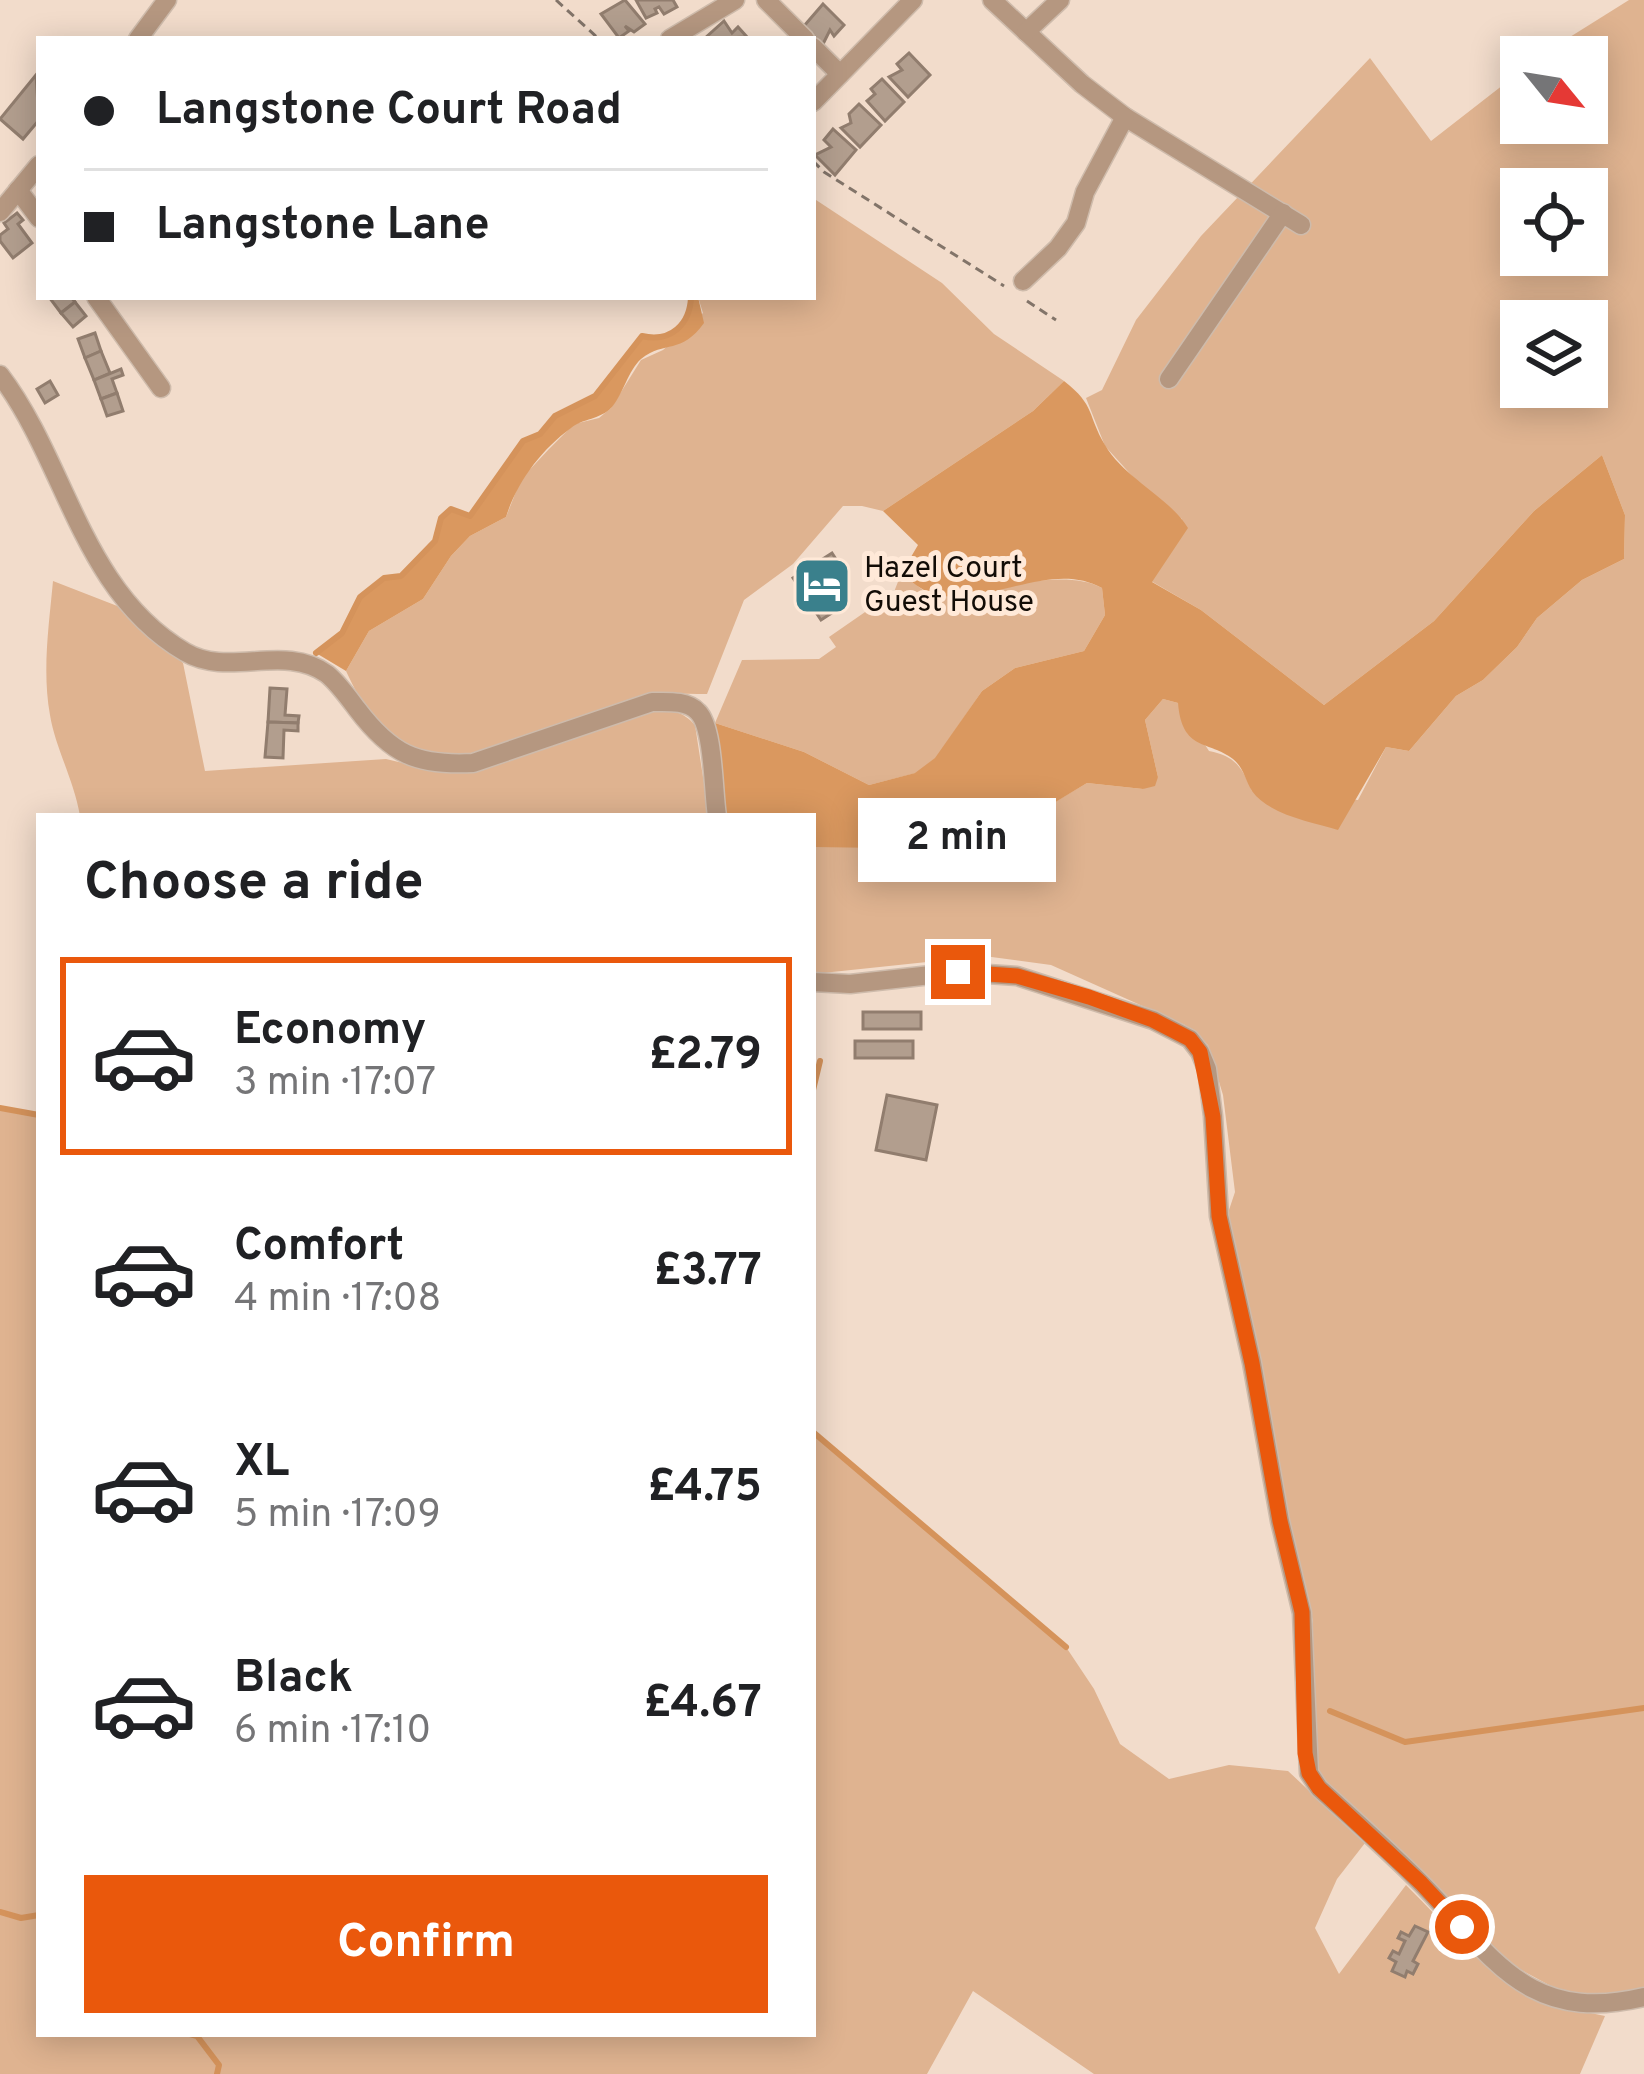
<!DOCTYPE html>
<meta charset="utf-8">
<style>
:root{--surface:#fff;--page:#f6f6f6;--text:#202124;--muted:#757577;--line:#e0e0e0;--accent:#ea580c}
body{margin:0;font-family:Overpass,sans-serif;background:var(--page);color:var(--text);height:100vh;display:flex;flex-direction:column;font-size:45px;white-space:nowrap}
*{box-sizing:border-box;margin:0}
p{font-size:39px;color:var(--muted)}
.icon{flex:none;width:66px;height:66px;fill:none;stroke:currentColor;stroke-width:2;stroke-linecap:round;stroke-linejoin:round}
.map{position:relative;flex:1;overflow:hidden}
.sheet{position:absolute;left:36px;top:813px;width:780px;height:1224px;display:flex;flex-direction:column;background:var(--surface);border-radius:0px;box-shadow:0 6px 30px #0003}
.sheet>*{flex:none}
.guide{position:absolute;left:36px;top:36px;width:780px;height:264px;border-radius:0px;box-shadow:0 6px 30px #0003;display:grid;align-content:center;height:264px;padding:0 48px;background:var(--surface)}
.needle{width:78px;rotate:120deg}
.controls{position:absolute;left:1500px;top:36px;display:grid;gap:24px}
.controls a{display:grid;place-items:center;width:108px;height:108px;border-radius:0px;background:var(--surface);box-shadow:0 6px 30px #0003;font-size:60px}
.end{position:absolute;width:54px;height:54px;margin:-27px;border:15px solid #ea580c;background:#fff;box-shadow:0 0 0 6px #fff}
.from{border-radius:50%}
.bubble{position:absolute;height:84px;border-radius:0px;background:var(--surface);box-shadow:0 6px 30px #0003;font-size:39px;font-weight:700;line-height:84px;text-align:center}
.guide b{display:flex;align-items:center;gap:42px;height:114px;font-size:45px}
.guide b+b{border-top:3px solid var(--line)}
.guide i{width:30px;height:30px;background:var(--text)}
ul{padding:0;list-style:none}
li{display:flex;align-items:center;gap:36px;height:198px;margin:0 24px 18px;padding:0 24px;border:6px solid transparent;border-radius:0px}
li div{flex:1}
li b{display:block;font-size:45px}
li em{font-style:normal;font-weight:700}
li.selected{border-color:var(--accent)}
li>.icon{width:108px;height:108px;stroke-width:1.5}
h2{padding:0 48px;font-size:54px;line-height:144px}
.cta{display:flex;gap:24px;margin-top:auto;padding:24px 48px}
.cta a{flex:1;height:138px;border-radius:0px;background:var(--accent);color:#fff;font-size:48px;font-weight:700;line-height:138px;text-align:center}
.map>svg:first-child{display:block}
</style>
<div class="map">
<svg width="1644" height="2074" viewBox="0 0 1644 2074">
<rect width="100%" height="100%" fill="#f2dccb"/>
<g fill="#dfb390" fill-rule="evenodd">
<path d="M 1629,0 L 1644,0 L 1644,1989 L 1591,1998 L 1562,1992 L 1501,1959 L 1327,1789 L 1313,1767 L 1313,1621 L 1282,1506 L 1226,1219 L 1235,1192 L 1223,1095 L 1208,1045 L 1185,1025 L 1051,965 L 984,956 L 813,974 L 813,847 L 1038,812 L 1087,783 L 1143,789 L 1158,777 L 1145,720 L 1163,699 L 1178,703 L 1209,751 C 1235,756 1242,767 1252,791 L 1358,800 L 1386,747 L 1409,751 L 1456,696 L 1483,680 L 1517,647 L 1537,618 L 1582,580 L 1624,559 L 1625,515 L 1602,455 L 1534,511 L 1434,621 L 1324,705 L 1201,610 L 1151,581 L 1182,519 L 1143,488 L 1105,446 L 1086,398 L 1102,390 L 1136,320 L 1201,236 L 1370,58 L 1431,141 L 1521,71 L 1521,123 L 1587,123 L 1587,57 L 1538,57 ZM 1521,189 L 1587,189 L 1587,255 L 1521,255 ZM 1521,321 L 1587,321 L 1587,387 L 1521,387 Z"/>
<path d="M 813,198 L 942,283 L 994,334 L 1064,381 L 1033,411 L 883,511 L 862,506 L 843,506 L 793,564 L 744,600 L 707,694 C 695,694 681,693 670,695 C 607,709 476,774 417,753 C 381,740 361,703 346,671 L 369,631 L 423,599 L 451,556 L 470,536 L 506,517 L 521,479 L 549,449 L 574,424 L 599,418 L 611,408 L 641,360 L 663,350 L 703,313 L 698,297 L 813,297 Z"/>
<path d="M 901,574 L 923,590 L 939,595 C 985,593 1063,566 1102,588 L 1105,615 L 1084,651 L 1015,668 L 982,691 L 936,758 L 916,773 L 869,785 L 804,752 L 715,723 L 742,660 L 819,659 L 836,647 L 829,637 L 894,592 Z"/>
<path d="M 53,581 L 125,609 L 183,663 L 205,771 L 386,759 L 428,769 L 656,710 C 674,710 683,712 695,725 L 709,816 L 80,816 C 74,780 55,747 50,715 C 42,671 49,625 53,581 Z"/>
<path d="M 0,1108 L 39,1115 L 39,2034 L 813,2034 L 813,1432 L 1066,1647 L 1094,1689 L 1120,1744 L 1169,1779 L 1229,1765 L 1288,1771 L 1365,1843 L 1337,1879 L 1315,1928 L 1339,1974 L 1406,1885 C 1472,1951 1507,1999 1605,2016 L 1580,2074 L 1094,2074 L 973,1991 L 927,2074 L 0,2074 Z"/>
</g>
<g fill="#da985f">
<path d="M 691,297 L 698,297 L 704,323 C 681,355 665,340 641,359 C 628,371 623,394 612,407 C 600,420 583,418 571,428 C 541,450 517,482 506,517 L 470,536 L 451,556 L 423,599 L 369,631 L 346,671 L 316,653 L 342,633 L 360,597 L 384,578 L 401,576 L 435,542 L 441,518 L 451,509 L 470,516 L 523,441 L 540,434 L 555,416 L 595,396 L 642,336 C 671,343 690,325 691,297 Z"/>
<path d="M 1064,381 C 1096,406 1087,415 1105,445 C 1125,479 1169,497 1188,528 L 1152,582 L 1201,610 L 1324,705 L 1434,621 L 1534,511 L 1602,455 L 1625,515 L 1624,559 L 1582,580 L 1537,618 L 1517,647 L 1483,680 L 1456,696 L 1409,751 L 1386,747 L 1338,830 C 1312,822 1269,815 1252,791 C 1245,780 1244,768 1233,759 C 1209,740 1182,752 1178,703 L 1163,699 L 1145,720 L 1158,777 L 1155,786 L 1143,789 L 1087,783 L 1039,812 L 968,831 L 884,848 L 813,847 L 813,816 L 726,816 L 715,723 L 804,752 L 869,785 L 915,773 L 935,758 L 982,691 L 1015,668 L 1084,651 L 1105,615 L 1102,588 C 1051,559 987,608 933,594 C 921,590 911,581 901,574 L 918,545 L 883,511 L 1033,411 Z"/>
</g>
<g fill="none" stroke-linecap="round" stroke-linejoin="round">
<g stroke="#d5935b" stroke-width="6">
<path d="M 316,653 L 342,633 L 360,597 L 384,578 L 401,576 L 435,541 L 441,518 L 451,509 L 470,516 L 523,441 L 540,434 L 555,416 L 595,396 L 642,336 C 671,343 690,324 691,297"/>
<polyline points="813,1090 820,1061"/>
<polyline points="0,1108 39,1115"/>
<polyline points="813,1432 1066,1647"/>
<polyline points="1330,1711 1405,1742 1644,1708"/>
<polyline points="0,1912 21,1918 39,1915"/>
<polyline points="190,2034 197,2036 219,2065 217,2074"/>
</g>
</g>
<g fill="#b29e8e" stroke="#917d6e" stroke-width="3">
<polygon points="625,0 645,24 634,32 625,26 629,31 619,38 601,14"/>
<polygon points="636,0 673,0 677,7 664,14 659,7 655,9 657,13 646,18"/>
<polygon points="823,4 844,25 834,36 830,30 822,46 804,26"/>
<polygon points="724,21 732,33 738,27 747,37 704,39"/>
<polygon points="909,53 930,75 908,97 889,77 902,70 897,64"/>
<polygon points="36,75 39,120 23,139 0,119"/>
<polygon points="882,79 904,102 885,121 867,101 875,94 871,89"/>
<polygon points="859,104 881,125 860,147 841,128 851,123 849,114"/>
<polygon points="833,129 856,150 835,175 815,155 831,147 824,140"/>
<polygon points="17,213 23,220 18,224 32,243 13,258 0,241 0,235 8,229 4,223"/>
<polygon points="49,297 71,297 75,302 61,313"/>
<polygon points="75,302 86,316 73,327 61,313"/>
<polygon points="95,333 101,351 85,358 78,339"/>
<polygon points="101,351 110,373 94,380 85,358"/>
<polygon points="121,369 123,375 112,379 117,393 101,399 94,380"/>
<polygon points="50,381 58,395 45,403 37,389"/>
<polygon points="117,393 123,411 107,416 101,399"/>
<polygon points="832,553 845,573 830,583 844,605 821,620 793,578"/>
<polygon points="270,688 287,689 285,715 299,716 298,723 268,722"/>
<polygon points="268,722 298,723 298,731 284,730 283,758 265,757"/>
<rect x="863" y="1012" width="58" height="17"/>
<rect x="855" y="1041" width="58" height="17"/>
<polygon points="887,1095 937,1105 926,1160 876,1150"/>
<polygon points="1415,1926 1428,1932 1413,1961 1418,1964 1413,1974 1407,1971 1405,1977 1392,1971 1396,1962 1389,1958 1393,1951 1399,1954 1405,1941 1398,1938 1401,1932 1409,1936"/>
</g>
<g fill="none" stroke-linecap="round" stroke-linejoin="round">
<g stroke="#cebbab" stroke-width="21">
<g id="minor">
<polyline points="766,0 805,39"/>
<polyline points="992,0 1082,84 1125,117 1301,225"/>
<polyline points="1026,32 1060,0"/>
<polyline points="138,39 167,0"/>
<polyline points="670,39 735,0"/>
<polyline points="813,47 840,74"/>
<polyline points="813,102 913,0"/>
<polyline points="18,190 39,218"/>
<polyline points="0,212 39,165"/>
<polyline points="1023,281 1058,248 1076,223 1085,192 1125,117"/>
<polyline points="96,297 161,388"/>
<path d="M 0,375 C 67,463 81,591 185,652 C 229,678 284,643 327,674 C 338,683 348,697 357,709 C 391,754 416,766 473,763 L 652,702 C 667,702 687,700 698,712 C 714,728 713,792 717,816"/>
<polyline points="1169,379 1283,213"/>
<path d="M 813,982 L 850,984 L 958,972 L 1017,976 L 1153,1020 L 1190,1039 L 1200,1052 L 1207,1069 L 1213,1116 L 1219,1216 L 1252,1363 L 1280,1521 L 1302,1613 L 1309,1773 L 1319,1788 C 1353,1819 1388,1850 1421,1883 C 1493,1956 1526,2025 1644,1997"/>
</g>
</g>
<g stroke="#827469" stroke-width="3" stroke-dasharray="9 6" stroke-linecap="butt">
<polyline points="556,0 599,39"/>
<polyline points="813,161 824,172 1004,286"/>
<polyline points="1027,301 1056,320"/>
</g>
<use href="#minor" stroke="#b59780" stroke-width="18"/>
</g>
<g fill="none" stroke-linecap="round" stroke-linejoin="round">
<polyline stroke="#ea580c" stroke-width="15" points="958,972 1017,976 1089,997 1153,1020 1190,1039 1200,1052 1213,1117 1219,1216 1252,1363 1280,1521 1302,1612 1305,1753 1309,1773 1319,1788 1421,1883 1462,1927"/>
</g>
<defs>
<g id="hotel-square" transform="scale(3)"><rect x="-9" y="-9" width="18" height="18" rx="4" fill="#3a808c" stroke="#ffe9d8"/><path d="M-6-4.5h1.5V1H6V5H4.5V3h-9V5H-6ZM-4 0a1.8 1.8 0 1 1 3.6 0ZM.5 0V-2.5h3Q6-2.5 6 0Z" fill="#fff"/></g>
</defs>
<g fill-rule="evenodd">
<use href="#hotel-square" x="822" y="586"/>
</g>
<g text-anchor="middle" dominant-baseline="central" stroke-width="10" stroke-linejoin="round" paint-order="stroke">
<g font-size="30" fill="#120c06" stroke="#ffe9d8" text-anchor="start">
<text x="864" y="569">Hazel Court<tspan x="864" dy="34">Guest House</tspan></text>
</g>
</g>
</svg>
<div class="controls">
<a><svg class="needle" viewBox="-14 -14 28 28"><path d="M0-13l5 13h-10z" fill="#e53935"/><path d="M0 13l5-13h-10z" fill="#757577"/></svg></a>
<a><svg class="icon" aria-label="locate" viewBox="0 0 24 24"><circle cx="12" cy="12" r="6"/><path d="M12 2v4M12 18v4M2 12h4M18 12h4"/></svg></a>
<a><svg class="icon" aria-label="layers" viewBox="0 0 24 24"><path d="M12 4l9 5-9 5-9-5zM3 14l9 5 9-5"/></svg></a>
</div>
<i class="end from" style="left:1462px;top:1927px"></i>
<i class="end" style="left:958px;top:972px"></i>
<div class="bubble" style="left:858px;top:798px;width:198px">2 min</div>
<div class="guide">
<b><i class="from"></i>Langstone Court Road</b>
<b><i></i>Langstone Lane</b>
</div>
<section class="sheet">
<h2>Choose a ride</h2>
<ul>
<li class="selected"><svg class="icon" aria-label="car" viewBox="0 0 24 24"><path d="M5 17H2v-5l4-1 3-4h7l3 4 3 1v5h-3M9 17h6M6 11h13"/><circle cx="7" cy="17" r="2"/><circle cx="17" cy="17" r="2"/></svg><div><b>Economy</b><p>3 min · 17:07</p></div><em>£2.79</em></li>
<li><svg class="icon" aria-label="car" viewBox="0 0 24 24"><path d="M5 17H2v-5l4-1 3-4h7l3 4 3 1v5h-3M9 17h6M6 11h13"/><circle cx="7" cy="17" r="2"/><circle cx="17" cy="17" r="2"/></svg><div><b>Comfort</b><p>4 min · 17:08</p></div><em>£3.77</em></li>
<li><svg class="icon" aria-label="car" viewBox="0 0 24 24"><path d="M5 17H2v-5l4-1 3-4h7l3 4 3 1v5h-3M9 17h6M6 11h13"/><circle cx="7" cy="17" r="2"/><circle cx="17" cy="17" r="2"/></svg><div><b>XL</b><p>5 min · 17:09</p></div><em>£4.75</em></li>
<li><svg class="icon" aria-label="car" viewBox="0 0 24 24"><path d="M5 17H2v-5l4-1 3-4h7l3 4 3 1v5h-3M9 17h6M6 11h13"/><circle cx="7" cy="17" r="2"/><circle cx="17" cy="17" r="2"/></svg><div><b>Black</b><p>6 min · 17:10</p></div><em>£4.67</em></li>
</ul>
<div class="cta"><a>Confirm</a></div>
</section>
</div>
